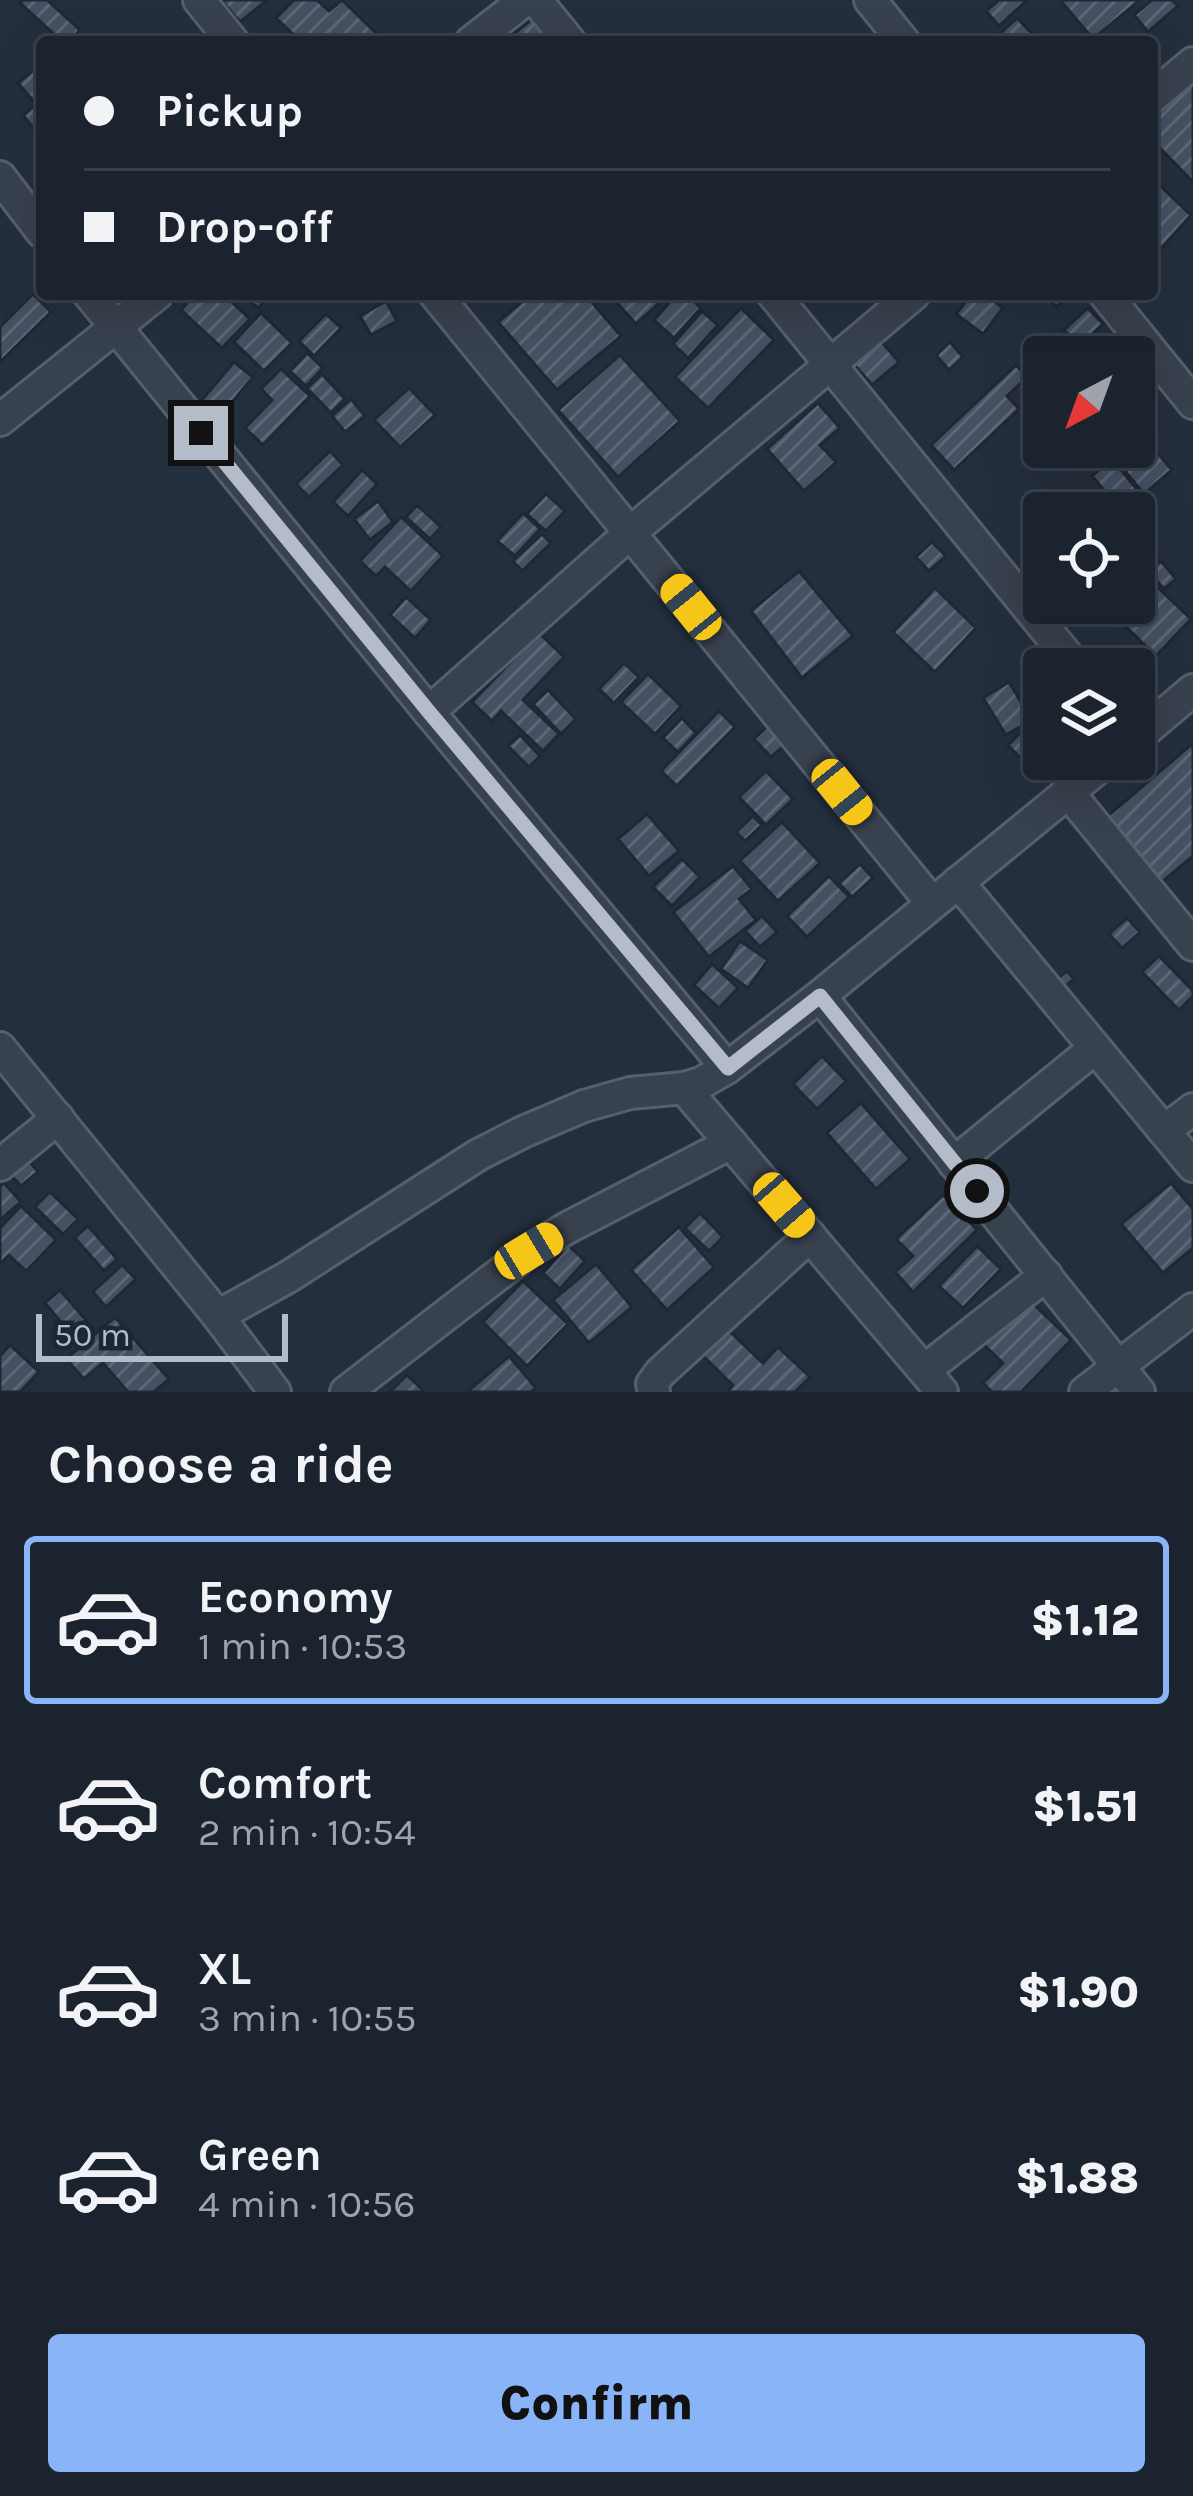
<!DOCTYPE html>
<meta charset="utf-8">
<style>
:root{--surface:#1b232e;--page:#242b36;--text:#f1f3f6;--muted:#a0a4aa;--line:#39404a;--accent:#8ab4f8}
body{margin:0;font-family:Karla,sans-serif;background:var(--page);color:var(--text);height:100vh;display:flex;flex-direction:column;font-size:45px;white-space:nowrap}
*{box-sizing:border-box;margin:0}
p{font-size:39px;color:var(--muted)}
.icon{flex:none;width:66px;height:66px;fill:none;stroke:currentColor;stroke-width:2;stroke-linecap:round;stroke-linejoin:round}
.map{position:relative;height:1392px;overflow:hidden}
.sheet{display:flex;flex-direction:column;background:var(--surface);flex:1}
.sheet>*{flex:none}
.guide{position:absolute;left:36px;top:36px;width:1122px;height:264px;border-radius:12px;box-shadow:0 12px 48px #0002,0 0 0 3px var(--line);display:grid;align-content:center;height:264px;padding:0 48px;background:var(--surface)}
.needle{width:78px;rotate:221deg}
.fabs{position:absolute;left:1023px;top:336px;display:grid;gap:24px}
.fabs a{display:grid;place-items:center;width:132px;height:132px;border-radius:12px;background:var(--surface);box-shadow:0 12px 48px #0002,0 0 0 3px var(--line);font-size:60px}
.scale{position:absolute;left:36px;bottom:30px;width:252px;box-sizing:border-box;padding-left:12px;border:6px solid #b4bcc9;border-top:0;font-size:33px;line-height:42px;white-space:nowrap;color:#b4bcc9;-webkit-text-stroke:9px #1d2633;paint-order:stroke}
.end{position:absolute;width:54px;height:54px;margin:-27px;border:15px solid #b4bcc9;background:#111;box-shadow:0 0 0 6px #111}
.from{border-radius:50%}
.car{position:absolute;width:36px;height:72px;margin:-36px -18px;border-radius:15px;box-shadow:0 0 9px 3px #0007;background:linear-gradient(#f5c518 24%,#345 0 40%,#f5c518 0 76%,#345 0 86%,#f5c518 0)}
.guide b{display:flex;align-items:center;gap:42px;height:114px;font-size:45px}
.guide b+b{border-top:3px solid var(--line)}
.guide i{width:30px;height:30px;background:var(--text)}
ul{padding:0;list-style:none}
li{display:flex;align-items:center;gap:36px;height:168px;margin:0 24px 18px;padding:0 24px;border:6px solid transparent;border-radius:12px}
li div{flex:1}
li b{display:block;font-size:45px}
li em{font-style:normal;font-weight:800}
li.current{border-color:var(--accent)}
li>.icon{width:108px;height:108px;stroke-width:1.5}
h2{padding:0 48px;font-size:54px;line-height:144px}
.action{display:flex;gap:24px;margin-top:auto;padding:24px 48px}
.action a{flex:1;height:138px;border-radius:12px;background:var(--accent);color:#111;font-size:48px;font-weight:800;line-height:138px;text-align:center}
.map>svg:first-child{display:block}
</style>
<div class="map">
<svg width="1193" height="1392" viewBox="0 0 1193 1392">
<defs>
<pattern id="building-hatch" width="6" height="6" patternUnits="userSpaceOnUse" patternTransform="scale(3)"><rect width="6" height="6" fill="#455162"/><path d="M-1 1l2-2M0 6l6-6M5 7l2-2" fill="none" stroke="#5d6877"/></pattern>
</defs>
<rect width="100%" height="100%" fill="#242f3e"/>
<g fill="url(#building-hatch)" stroke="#1f2835" stroke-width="3">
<polygon points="23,0 47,0 80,30 69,42 63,42 20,3"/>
<polygon points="221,0 267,0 240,22"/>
<polygon points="294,0 317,0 329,11 342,0 381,38 378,42 301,42 276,18"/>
<polygon points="999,0 1027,0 999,26 986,11"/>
<polygon points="1060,0 1140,0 1093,39"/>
<polygon points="1152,0 1172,0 1178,6 1148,32 1134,15"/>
<polygon points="1017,18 1040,42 991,42"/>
<polygon points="532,19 552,42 514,42 510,37"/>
<polygon points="37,67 42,73 42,96 35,103 18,83"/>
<polygon points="1186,76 1193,83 1193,182 1152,140 1152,109"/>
<polygon points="42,100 42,129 37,133 23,115"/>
<polygon points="1158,184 1191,215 1160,250 1152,243 1152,191"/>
<polygon points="33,294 51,312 0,362 0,327"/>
<polygon points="195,294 223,294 250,319 222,348 181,310"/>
<polygon points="245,294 268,294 259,308 243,297"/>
<polygon points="531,294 585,294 621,336 557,390 498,322"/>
<polygon points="609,294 669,294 636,324"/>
<polygon points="677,294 686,294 701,308 674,338 654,320"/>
<polygon points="972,294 985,294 1003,308 983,334 956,314"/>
<polygon points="1045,294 1072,294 1056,307"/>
<polygon points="386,301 397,321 371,335 360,316"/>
<polygon points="741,308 774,340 708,408 675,377"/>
<polygon points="1088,308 1103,324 1080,346 1064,330"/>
<polygon points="702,311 718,325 688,358 673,344"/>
<polygon points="261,313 292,343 264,371 234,342"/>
<polygon points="326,314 341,328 314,356 299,341"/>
<polygon points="873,332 899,362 872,385 846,355"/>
<polygon points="950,342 963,357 949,370 936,355"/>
<polygon points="307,353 323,368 306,386 290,371"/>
<polygon points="620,355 680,421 618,477 558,410"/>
<polygon points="1044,361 1044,391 1029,372"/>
<polygon points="234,362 253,377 215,423 196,407"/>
<polygon points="1016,365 1027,377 1007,396 1019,409 954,470 931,445"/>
<polygon points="281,369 310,396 263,445 245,428 272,400 261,389"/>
<polygon points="322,374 345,399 331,413 307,388"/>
<polygon points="1134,379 1146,392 1134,405"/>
<polygon points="409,388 435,415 400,447 374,420"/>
<polygon points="351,399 365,416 345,432 332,416"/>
<polygon points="818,403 840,428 820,445 836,462 804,491 767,449"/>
<polygon points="1134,425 1172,470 1144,494 1105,447 1134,447"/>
<polygon points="330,451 343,465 309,497 296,484"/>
<polygon points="1112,459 1144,498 1126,513 1123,513 1092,476"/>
<polygon points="362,470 377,484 348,516 333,502"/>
<polygon points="546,494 565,511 546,531 527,514"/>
<polygon points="378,501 393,522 370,540 354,519"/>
<polygon points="417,505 441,527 430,539 406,517"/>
<polygon points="523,513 540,529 515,556 497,541"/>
<polygon points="401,517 443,556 411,591 385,567 376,576 360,561"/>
<polygon points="542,534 551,543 522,571 513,561"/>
<polygon points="932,542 946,556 929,571 916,557"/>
<polygon points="1161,561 1176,579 1164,589 1149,572"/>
<polygon points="799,571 853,636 802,678 751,611"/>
<polygon points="1152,582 1191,619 1156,656 1117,618"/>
<polygon points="935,588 976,628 935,672 893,632"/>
<polygon points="406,597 431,620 415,638 390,615"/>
<polygon points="539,633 564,657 523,700 559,734 543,751 501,711 492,721 472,702"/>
<polygon points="624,663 639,677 614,703 599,689"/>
<polygon points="648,674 681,706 655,734 621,702"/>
<polygon points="1009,682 1032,720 1006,735 983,698"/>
<polygon points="548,690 576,719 561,734 533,704"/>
<polygon points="719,711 735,727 677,786 661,771"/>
<polygon points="1041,713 1044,716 1044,740 1023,761 1008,745"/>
<polygon points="682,718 696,733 678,752 663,738"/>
<polygon points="768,726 785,745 771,757 754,739"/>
<polygon points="520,735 540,756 529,767 508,746"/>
<polygon points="1193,743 1193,856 1150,892 1083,815 1099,802 1109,815"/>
<polygon points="766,771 793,799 766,825 739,797"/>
<polygon points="647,814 679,851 649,876 618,839"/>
<polygon points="753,816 762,825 745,841 736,832"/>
<polygon points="782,822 820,863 778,901 740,861"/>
<polygon points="682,859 700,877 672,906 653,887"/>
<polygon points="860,864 873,878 852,897 839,883"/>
<polygon points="733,866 752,889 739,899 756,920 709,957 673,912"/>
<polygon points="829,876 849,897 807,937 787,916"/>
<polygon points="762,916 777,932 760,947 745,931"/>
<polygon points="1127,918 1140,932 1122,948 1109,934"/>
<polygon points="740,941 768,960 748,988 721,969"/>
<polygon points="1159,956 1193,991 1193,996 1179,1010 1142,972"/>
<polygon points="712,964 738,988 719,1008 694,985"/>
<polygon points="1067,971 1074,979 1050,999 1042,990"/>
<polygon points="822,1056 846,1081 817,1109 793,1084"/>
<polygon points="861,1103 910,1159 876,1189 827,1133"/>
<polygon points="26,1157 38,1172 21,1186 8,1172"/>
<polygon points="4,1183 21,1202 0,1220 0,1187"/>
<polygon points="1171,1183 1193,1209 1193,1248 1163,1273 1121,1224"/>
<polygon points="50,1192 78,1219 63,1234 35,1207"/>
<polygon points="943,1195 977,1230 913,1292 895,1272 913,1256 896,1239"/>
<polygon points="21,1206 56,1240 26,1271 9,1255 0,1264 0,1228"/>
<polygon points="700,1213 723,1237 709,1251 685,1228"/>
<polygon points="88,1226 117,1259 104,1271 75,1238"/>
<polygon points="679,1227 714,1267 667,1310 631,1270"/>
<polygon points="568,1245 585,1261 560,1289 543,1273"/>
<polygon points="977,1246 1001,1269 963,1308 939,1286"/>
<polygon points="596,1264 632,1307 589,1343 553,1300"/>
<polygon points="122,1265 136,1279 106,1307 93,1292"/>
<polygon points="523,1281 568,1324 527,1366 483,1322"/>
<polygon points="60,1290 86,1320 70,1333 45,1303"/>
<polygon points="1026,1297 1071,1340 1021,1392 992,1392 983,1383 1003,1363 982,1343"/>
<polygon points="115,1317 169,1379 154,1392 128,1392 103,1363 84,1379 66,1359"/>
<polygon points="724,1326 763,1363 778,1347 810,1377 795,1392 727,1392 733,1385 699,1352"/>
<polygon points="10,1345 39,1372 20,1392 0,1392 0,1356"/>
<polygon points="509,1356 536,1388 531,1392 467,1392"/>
<polygon points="407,1375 425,1392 390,1392"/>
</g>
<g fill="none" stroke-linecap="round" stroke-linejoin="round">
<g stroke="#565f6c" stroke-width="36">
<g id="street">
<polyline points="199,0 233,42"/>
<polyline points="536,0 570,42"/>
<polyline points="870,0 904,42"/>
<polyline points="471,42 525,0"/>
<polyline points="1152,97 1193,63"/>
<polyline points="0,177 42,232"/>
<polyline points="89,294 429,712 727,1068"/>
<polyline points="435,294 932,903"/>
<polyline points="773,294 1078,669"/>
<polyline points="1105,294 1193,403"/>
<polyline points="0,420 157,294"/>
<polyline points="429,712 630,533 914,294"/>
<polyline points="1134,740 1193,690"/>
<polyline points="1067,791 1193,945"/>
<polyline points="958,882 1193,1166"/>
<polyline points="820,996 1139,1392"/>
<polyline points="0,1048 218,1316 275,1392"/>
<polyline points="684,1088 942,1392"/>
<polyline points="1164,1131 1193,1109"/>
<polyline points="954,1163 1095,1048"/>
<polyline points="0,1165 58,1118"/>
<polyline points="218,1316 288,1277 478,1155 523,1132 584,1106 630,1093 684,1088 701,1083 727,1068 820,996 1109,759"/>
<polyline points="925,1370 1046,1275"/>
<polyline points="346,1392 529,1251 567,1228 731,1143"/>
<polyline points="654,1392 652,1384 660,1373 810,1236"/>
<polyline points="1085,1392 1193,1309"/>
</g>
</g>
<use href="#street" stroke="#38414e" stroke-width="30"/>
</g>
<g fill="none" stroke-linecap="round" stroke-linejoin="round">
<polyline stroke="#b4bcc9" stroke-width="15" points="201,433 429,712 728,1068 820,996 977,1191"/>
</g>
</svg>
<div class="fabs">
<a><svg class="needle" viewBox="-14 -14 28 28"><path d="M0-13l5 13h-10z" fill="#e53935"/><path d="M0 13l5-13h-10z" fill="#a0a4aa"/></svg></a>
<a><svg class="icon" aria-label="locate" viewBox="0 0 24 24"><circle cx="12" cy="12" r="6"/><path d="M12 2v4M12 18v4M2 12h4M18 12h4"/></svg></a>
<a><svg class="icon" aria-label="layers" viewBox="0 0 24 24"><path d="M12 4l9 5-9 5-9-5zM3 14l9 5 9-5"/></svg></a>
</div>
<div class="scale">50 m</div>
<i class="end from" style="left:977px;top:1191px"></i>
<i class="end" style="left:201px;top:433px"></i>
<i class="car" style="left:691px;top:607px;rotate:321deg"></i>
<i class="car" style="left:842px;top:792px;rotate:141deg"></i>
<i class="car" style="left:784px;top:1205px;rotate:139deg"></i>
<i class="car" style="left:529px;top:1251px;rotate:59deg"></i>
<div class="guide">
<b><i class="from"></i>Pickup</b>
<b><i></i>Drop-off</b>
</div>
</div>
<section class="sheet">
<h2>Choose a ride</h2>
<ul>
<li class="current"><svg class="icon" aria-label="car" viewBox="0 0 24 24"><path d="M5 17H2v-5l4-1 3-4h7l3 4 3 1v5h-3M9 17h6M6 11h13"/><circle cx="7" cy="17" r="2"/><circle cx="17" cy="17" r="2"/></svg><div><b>Economy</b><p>1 min · 10:53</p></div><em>$1.12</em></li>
<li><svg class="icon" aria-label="car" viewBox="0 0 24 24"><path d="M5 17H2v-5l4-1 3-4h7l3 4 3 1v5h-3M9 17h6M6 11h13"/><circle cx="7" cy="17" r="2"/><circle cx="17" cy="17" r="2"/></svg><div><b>Comfort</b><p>2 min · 10:54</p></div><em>$1.51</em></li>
<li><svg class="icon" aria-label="car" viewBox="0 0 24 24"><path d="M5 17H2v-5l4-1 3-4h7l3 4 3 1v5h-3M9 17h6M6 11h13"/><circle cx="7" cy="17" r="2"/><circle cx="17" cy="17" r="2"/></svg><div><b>XL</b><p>3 min · 10:55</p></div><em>$1.90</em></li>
<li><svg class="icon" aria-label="car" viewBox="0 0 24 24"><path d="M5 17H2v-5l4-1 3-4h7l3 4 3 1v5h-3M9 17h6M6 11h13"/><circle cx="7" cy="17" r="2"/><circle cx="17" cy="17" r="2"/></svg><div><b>Green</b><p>4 min · 10:56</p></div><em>$1.88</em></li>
</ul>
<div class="action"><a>Confirm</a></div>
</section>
